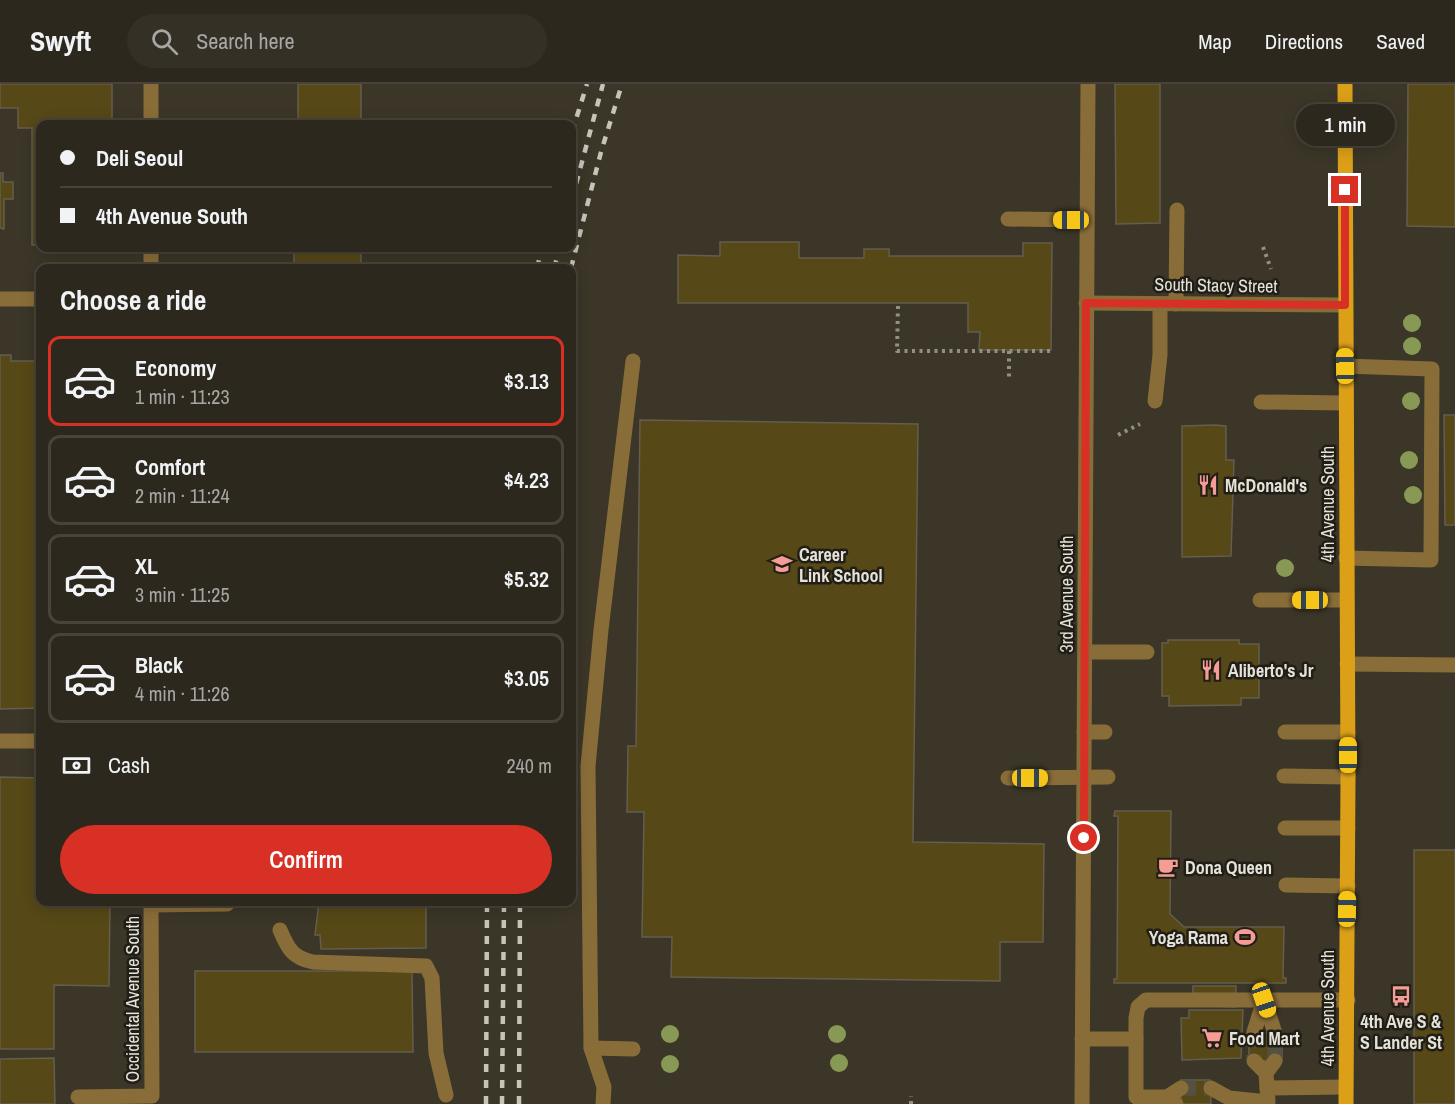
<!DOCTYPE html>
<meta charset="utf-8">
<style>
:root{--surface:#2c281d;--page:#343026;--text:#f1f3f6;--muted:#a6a6a4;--line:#48443b;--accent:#d93025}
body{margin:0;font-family:"Archivo Narrow",sans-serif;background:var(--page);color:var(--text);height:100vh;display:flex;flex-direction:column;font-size:22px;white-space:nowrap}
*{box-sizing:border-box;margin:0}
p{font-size:20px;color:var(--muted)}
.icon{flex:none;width:33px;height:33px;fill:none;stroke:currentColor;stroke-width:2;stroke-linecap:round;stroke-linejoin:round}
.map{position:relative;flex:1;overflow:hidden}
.details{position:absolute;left:36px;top:180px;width:540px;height:642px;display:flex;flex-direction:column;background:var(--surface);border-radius:12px;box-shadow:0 3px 15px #0003,0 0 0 2px var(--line)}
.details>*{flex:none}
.banner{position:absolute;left:36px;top:36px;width:540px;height:132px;border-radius:12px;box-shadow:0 3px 15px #0003,0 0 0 2px var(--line);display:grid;align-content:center;height:132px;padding:0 24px;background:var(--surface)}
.end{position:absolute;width:27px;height:27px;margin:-14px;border:8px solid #d93025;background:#fff;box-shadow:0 0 0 3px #fff}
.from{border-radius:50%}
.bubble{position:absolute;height:42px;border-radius:21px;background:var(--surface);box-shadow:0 3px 15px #0003,0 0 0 2px var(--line);font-size:20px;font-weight:600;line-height:42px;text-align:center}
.car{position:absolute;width:18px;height:36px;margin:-18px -9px;border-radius:8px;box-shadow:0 0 4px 2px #0007;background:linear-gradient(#f5c518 24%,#345 0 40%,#f5c518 0 76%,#345 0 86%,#f5c518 0)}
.banner b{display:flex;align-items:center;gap:21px;height:57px;font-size:22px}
.banner b+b{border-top:2px solid var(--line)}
.banner i{width:15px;height:15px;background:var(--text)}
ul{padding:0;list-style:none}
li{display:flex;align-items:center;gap:18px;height:90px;margin:0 12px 9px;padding:0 12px;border:3px solid var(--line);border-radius:12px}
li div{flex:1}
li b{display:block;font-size:22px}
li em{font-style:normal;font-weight:600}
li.selected{border-color:var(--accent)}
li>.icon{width:54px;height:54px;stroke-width:1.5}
h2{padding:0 24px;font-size:27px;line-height:72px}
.pay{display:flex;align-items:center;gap:15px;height:66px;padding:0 24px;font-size:22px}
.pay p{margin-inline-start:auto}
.action{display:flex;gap:12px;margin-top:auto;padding:12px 24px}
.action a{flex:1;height:69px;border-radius:36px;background:var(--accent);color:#fff;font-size:24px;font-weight:600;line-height:69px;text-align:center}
header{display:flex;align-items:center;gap:36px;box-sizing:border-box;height:84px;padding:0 30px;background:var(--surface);border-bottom:2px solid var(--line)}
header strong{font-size:28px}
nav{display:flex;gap:33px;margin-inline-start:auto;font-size:21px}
.search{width:420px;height:54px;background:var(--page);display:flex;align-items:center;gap:15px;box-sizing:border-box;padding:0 21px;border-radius:33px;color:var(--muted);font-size:22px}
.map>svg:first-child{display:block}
</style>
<header>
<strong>Swyft</strong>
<div class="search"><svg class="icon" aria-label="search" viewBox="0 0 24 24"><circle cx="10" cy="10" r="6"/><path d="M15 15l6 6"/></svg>Search here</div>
<nav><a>Map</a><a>Directions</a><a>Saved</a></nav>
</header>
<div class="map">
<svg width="1455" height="1020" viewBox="0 0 1455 1020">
<rect width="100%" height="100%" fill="#3b3627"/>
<g fill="#564817" stroke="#635e4d" stroke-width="1.5">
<polygon points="0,0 112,0 112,40 40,40 40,161 32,161 32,44 18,44 18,24 0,24"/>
<rect x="298" y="0" width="63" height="40"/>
<polygon points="1115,0 1160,0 1160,139 1116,140"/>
<polygon points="1408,0 1455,0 1455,143 1407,142"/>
<polygon points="0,89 3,89 3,98 13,98 13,115 4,115 4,145 0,144"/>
<polygon points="720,158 799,158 799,174 864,174 864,165 889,165 889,172 1023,172 1023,159 1052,159 1051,266 979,266 980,248 968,248 968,219 678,219 678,171 720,172"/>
<rect x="294" y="164" width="67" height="20"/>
<polygon points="0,271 11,271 11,277 40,277 40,624 0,625"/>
<polygon points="1444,331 1455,331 1455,441 1445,441"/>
<polygon points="640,336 918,340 913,758 1044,760 1043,858 1000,858 1000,897 671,893 672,853 642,853 644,728 627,728 628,662 636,662"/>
<polygon points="1215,341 1226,342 1226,376 1234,376 1231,472 1182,473 1182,342"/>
<polygon points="1168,556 1239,556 1239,560 1259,560 1259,614 1241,614 1241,621 1169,622 1169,612 1162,612 1162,559 1168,559"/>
<polygon points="0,693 40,694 40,818 110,818 109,902 54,901 54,965 0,965"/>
<polygon points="1115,727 1171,727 1170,830 1184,843 1284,843 1283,894 1286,894 1286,899 1114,899 1114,895 1117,895 1118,732 1114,732"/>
<rect x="1414" y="766" width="41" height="254"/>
<polygon points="319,818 426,818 426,864 321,865 320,851 315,851"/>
<polygon points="195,887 412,887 413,968 195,968"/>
<polygon points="1193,902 1236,902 1235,923 1193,921"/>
<polygon points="1189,926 1243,926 1241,974 1182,976 1181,934 1189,934"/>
<polygon points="1249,948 1282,949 1282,977 1249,977"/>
<polygon points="54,974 55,1020 0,1020 0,975"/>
<polygon points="1181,996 1210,996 1211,1020 1181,1020"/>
</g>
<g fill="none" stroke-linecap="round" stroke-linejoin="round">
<g stroke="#545042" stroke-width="15" stroke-dasharray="15 8" stroke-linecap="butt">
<polyline points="1254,948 1254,977"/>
<polyline points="1275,977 1275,949"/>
<polyline points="1181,1004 1211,1004"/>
</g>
<g stroke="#938f83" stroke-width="4" stroke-dasharray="3 4.5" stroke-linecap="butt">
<polyline points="1263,163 1271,185"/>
<polyline points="898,222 897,267 1054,267"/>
<polyline points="1009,267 1009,293"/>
<polyline points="1118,351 1140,340"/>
<polyline points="911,1020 911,1012"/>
</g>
<g stroke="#896d39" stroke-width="15">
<polyline points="151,0 151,40"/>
<polyline points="1008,135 1087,136"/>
<polyline points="151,164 151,184"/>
<polyline points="0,215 40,215"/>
<polyline points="1086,219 1345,221"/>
<polyline points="1176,220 1177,126"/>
<polyline points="1345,282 1432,285 1431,476 1346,474"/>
<polyline points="1155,317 1160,271 1160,220"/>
<polyline points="1261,318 1346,319"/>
<polyline points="1260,516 1347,516"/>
<polyline points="1086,568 1147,568"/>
<polyline points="1347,580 1455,581"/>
<polyline points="1084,648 1105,648"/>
<polyline points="1285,648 1348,648"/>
<polyline points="0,657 40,657"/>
<polyline points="1284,692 1348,693"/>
<polyline points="1008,694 1108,693"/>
<polyline points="1285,744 1348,744"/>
<polyline points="1286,801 1348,802"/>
<polyline points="151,821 227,820"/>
<path d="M 280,846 C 288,865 293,874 313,878 L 426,882 L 432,894 L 436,969 L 446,1011"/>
<polyline points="1254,948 1264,916 1348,916"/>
<polyline points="1082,955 1136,955"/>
<polyline points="591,964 633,965"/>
<polyline points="1254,977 1266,989"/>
<polyline points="1211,1004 1229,1014 1268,1018 1266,989 1275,977"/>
<polyline points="1267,1004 1346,1003"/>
<polyline points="78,1013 152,1012 151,818"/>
<polyline points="1167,1013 1136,1013 1136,934 1138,923 1146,916 1264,916 1275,949"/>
<polyline points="603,1020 604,1003 591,964 588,682 601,546 633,277"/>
<polyline points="1082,1020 1088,0"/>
<polyline points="1176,1020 1167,1013 1181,1004"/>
</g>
<polyline stroke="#dba018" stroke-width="15" points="1345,0 1348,693 1346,1020"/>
<g stroke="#c6c3b8" stroke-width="4.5" stroke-dasharray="8 8" stroke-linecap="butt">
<polyline points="572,48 587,0"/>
<polyline points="572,115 603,0"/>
<polyline points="537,184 542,164"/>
<polyline points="554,184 560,164"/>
<polyline points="571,184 601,68 622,0"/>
<polyline points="486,1020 487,818"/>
<polyline points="502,1020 504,818"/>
<polyline points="519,1020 520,818"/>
</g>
</g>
<g fill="#879955">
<circle cx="1412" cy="239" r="9"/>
<circle cx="1412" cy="262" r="9"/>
<circle cx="1411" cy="317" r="9"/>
<circle cx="1409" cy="376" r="9"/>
<circle cx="1413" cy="411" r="9"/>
<circle cx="1285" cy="484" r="9"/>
<circle cx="670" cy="950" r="9"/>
<circle cx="837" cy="950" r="9"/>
<circle cx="839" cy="979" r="9"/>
<circle cx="670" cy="980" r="9"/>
</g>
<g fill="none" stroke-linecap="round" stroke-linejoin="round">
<polyline stroke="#d93025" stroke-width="8" points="1084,754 1086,219 1345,221 1345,106"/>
</g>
<defs>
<g id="restaurant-bare" transform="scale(1.62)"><path d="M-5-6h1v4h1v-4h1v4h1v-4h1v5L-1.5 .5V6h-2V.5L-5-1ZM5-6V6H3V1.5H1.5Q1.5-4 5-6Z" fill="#f59c94" stroke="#201e17" stroke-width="2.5" paint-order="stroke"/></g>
<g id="school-bare" transform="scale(1.62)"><path d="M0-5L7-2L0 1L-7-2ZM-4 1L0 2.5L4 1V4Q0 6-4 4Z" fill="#f59c94" stroke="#201e17" stroke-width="2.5" paint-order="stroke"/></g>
<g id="cafe-bare" transform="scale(1.62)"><path d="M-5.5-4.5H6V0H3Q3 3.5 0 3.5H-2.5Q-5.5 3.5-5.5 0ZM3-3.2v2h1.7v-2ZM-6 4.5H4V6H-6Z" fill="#f59c94" stroke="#201e17" stroke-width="2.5" paint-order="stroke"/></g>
<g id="stadium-bare" transform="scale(1.62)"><path d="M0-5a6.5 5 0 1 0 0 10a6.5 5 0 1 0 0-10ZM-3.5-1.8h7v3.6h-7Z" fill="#f59c94" stroke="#201e17" stroke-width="2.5" paint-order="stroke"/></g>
<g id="bus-bare" transform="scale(1.62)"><path d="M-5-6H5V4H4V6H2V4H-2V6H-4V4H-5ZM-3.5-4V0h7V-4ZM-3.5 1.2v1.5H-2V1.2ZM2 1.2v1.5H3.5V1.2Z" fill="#f59c94" stroke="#201e17" stroke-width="2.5" paint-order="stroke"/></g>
<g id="supermarket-bare" transform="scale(1.62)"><path d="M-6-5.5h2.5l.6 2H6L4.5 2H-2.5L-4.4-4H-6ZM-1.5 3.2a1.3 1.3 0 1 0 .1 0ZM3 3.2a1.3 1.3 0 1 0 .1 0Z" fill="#f59c94" stroke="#201e17" stroke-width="2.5" paint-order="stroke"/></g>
</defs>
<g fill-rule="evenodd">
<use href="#restaurant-bare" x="1208" y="401"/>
<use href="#school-bare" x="782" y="480"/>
<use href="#restaurant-bare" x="1211" y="586"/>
<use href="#cafe-bare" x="1168" y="783"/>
<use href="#stadium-bare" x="1245" y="853"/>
<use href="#bus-bare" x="1401" y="912"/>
<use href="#supermarket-bare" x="1212" y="954"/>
</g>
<g text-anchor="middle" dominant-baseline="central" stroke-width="5" stroke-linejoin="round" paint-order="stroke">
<g font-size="18" fill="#e5e2d8" stroke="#201e17">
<text transform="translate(1216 201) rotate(1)">South Stacy Street</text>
<text transform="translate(1327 420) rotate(-90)">4th Avenue South</text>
<text transform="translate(1066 510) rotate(-90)">3rd Avenue South</text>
<text transform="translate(132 915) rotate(-90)">Occidental Avenue South</text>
<text transform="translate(1327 924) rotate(-90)">4th Avenue South</text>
</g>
<g font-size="18" font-weight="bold" fill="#e5e2d8" stroke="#201e17" text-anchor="start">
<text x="1225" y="401">McDonald's</text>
<text x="799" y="470">Career<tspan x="799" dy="21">Link School</tspan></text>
<text x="1228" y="586">Aliberto's Jr</text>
<text x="1185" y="783">Dona Queen</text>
<text x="1228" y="853" text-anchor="end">Yoga Rama</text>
<text x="1401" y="937" text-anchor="middle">4th Ave S &amp;<tspan x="1401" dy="21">S Lander St</tspan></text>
<text x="1229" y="954">Food Mart</text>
</g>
</g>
</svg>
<i class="end from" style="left:1084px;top:754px"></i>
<i class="end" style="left:1345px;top:106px"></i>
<div class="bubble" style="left:1296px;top:20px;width:99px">1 min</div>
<i class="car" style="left:1071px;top:136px;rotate:270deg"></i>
<i class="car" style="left:1345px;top:282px;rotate:359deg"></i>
<i class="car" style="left:1310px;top:516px;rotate:270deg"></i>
<i class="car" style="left:1348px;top:671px;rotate:0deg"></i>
<i class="car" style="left:1030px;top:694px;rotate:90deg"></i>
<i class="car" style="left:1347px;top:825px;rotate:1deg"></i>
<i class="car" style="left:1264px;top:916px;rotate:161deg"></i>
<div class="banner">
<b><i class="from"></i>Deli Seoul</b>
<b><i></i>4th Avenue South</b>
</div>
<section class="details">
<h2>Choose a ride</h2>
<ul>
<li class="selected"><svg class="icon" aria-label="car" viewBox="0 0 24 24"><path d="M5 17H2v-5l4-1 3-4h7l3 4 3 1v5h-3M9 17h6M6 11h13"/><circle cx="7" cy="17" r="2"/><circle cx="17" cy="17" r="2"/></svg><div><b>Economy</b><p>1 min · 11:23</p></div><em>$3.13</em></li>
<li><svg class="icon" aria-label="car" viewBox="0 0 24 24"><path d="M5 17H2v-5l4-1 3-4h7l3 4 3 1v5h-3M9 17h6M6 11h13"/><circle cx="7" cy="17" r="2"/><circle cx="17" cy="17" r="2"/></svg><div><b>Comfort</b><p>2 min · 11:24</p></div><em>$4.23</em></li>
<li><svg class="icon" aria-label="car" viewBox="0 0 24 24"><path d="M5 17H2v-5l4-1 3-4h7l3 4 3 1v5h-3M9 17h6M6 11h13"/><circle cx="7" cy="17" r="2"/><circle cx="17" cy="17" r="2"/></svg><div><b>XL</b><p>3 min · 11:25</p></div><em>$5.32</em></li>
<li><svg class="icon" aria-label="car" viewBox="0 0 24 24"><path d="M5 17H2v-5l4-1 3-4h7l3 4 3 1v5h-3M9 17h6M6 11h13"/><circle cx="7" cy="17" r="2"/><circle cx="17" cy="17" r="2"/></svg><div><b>Black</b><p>4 min · 11:26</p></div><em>$3.05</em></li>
</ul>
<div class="pay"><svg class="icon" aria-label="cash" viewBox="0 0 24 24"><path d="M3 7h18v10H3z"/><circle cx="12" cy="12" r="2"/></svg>Cash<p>240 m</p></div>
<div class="action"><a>Confirm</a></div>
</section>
</div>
